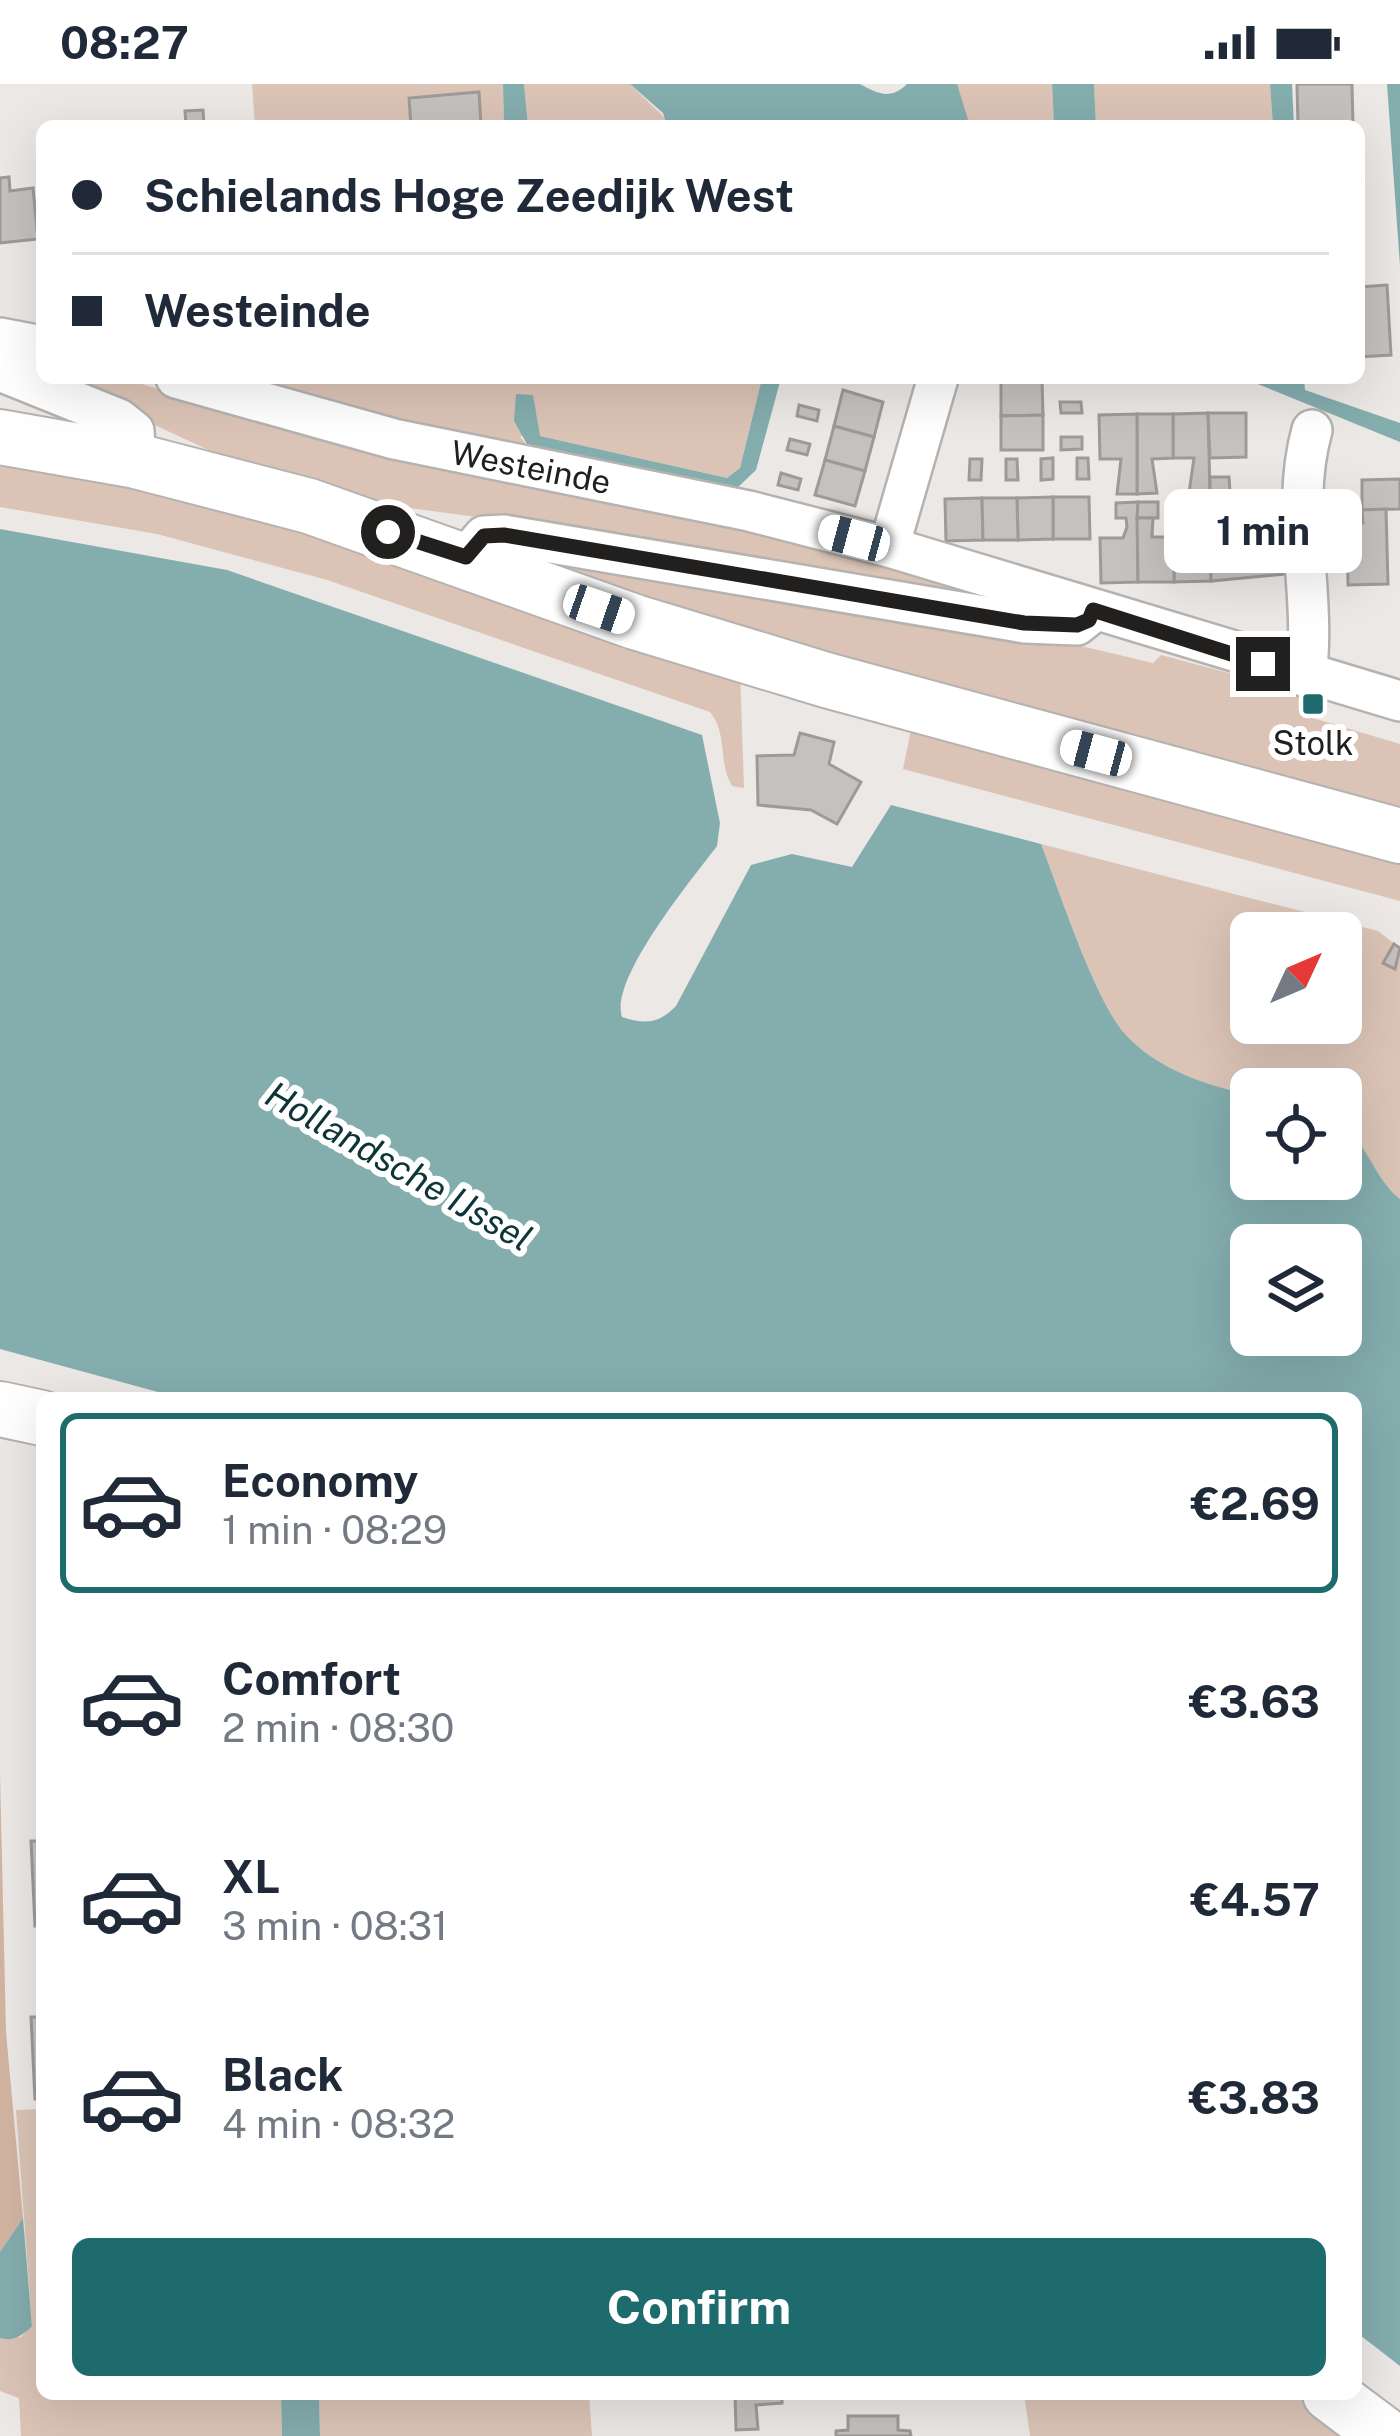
<!DOCTYPE html>
<meta charset="utf-8">
<style>
:root{--surface:#fff;--page:#f2f2f3;--text:#1f2937;--muted:#747a83;--line:#e0e1e3;--accent:#1e6b6e}
body{margin:0;font-family:"Public Sans",sans-serif;background:var(--page);color:var(--text);height:100vh;display:flex;flex-direction:column;font-size:45px;white-space:nowrap}
*{box-sizing:border-box;margin:0}
p{font-size:39px;color:var(--muted)}
.icon{flex:none;width:66px;height:66px;fill:none;stroke:currentColor;stroke-width:2;stroke-linecap:round;stroke-linejoin:round}
.map{position:relative;flex:1;overflow:hidden}
.drawer{position:absolute;left:36px;top:1308px;width:1326px;height:1008px;display:flex;flex-direction:column;background:var(--surface);border-radius:18px;box-shadow:0 12px 48px #0002}
.drawer>*{flex:none}
.top-card{position:absolute;left:36px;top:36px;width:1329px;height:264px;border-radius:18px;box-shadow:0 12px 48px #0002;display:grid;align-content:center;height:264px;padding:0 36px;background:var(--surface)}
.needle{width:78px;rotate:46deg}
.fabs{position:absolute;left:1230px;top:828px;display:grid;gap:24px}
.fabs a{display:grid;place-items:center;width:132px;height:132px;border-radius:18px;background:var(--surface);box-shadow:0 12px 48px #0002;font-size:60px}
.end{position:absolute;width:54px;height:54px;margin:-27px;border:15px solid #21201f;background:#fff;box-shadow:0 0 0 6px #fff}
.from{border-radius:50%}
.bubble{position:absolute;height:84px;border-radius:18px;background:var(--surface);box-shadow:0 12px 48px #0002;font-size:39px;font-weight:700;line-height:84px;text-align:center}
.car{position:absolute;width:36px;height:72px;margin:-36px -18px;border-radius:15px;box-shadow:0 0 9px 3px #0007;background:linear-gradient(#fff 24%,#345 0 40%,#fff 0 76%,#345 0 86%,#fff 0)}
.top-card b{display:flex;align-items:center;gap:42px;height:114px;font-size:45px}
.top-card b+b{border-top:3px solid var(--line)}
.top-card i{width:30px;height:30px;background:var(--text)}
ul{padding:21px 0 0;list-style:none}
li{display:flex;align-items:center;gap:36px;height:180px;margin:0 24px 18px;padding:0 12px;border:6px solid transparent;border-radius:18px}
li div{flex:1}
li b{display:block;font-size:45px}
li em{font-style:normal;font-weight:700}
li.on{border-color:var(--accent)}
li>.icon{width:108px;height:108px;stroke-width:1.5}
.action{display:flex;gap:24px;margin-top:auto;padding:24px 36px}
.action a{flex:1;height:138px;border-radius:18px;background:var(--accent);color:#fff;font-size:48px;font-weight:700;line-height:138px;text-align:center}
.status{display:flex;justify-content:space-between;align-items:center;height:84px;padding:0 60px;background:var(--surface);direction:ltr}
.status svg{height:33px;fill:currentColor}
.map>svg:first-child{display:block}
</style>
<div class="status"><b>08:27</b><svg viewBox="0 0 49 12"><path d="M0 12V9h3v3zM5 12V6h3v6zM10 12V3h3v9zM15 12V0h3v12zM26 1h20v11H26zM47 4h2v5h-2z"/></svg></div>
<div class="map">
<svg width="1400" height="2352" viewBox="0 0 1400 2352">
<rect width="100%" height="100%" fill="#ece8e6"/>
<g fill="#dbc4b6" fill-rule="evenodd">
<polygon points="252,0 503,0 504,42 255,42"/>
<polygon points="524,0 630,0 673,42 528,42"/>
<polygon points="941,0 1052,0 1054,42 963,42"/>
<polygon points="1094,0 1270,0 1273,42 1096,42"/>
<polygon points="54,294 123,294 177,311 563,397 985,506 982,516 626,453 357,417 234,378"/>
<path d="M 270,294 L 762,294 L 740,384 L 727,394 L 540,352 L 537,346 L 520,353 L 528,362 C 440,351 355,326 270,299 Z"/>
<path d="M 0,374 L 299,441 L 740,587 L 744,704 L 732,702 C 718,679 728,650 710,628 L 327,496 L 157,450 L 0,423 Z"/>
<polygon points="527,472 1075,552 1077,561 1153,579 1161,571 1308,610 1303,631 1400,660 1400,738 753,559"/>
<polygon points="913,636 1400,771 1400,817 903,685"/>
<path d="M 1041,760 L 1378,847 L 1400,864 L 1400,1115 C 1374,1095 1367,1058 1341,1041 L 1341,1005 L 1251,1005 L 1251,1011 C 1206,1001 1158,986 1125,950 C 1095,917 1059,806 1041,760 ZM 1251,849 L 1341,849 L 1341,939 L 1251,939 Z"/>
<polygon points="42,2025 42,2310 281,2310 282,2352 21,2352 19,2314 0,2307 0,2254 21,2253 32,2241 16,2026"/>
<polygon points="319,2310 589,2310 592,2352 320,2352"/>
<polygon points="1024,2310 1295,2310 1354,2352 1030,2352"/>
</g>
<polygon fill="#d2b4a1" points="0,1689 6,1948 23,2134 0,2168"/>
<g fill="#84adae" fill-rule="evenodd">
<polygon points="503,0 524,0 528,42 504,42"/>
<path d="M 630,0 L 860,0 C 878,10 891,16 907,0 L 957,0 L 970,42 L 667,42 L 663,29 Z"/>
<polygon points="1052,0 1094,0 1096,42 1054,42"/>
<polygon points="1270,0 1292,0 1294,42 1273,42"/>
<polygon points="1387,0 1400,0 1400,182"/>
<polygon points="762,294 781,294 756,386 734,407 528,362 514,337 516,310 533,311 540,352 727,394 740,384"/>
<polygon points="1243,294 1304,294 1305,306 1400,339 1400,358"/>
<path d="M 0,445 L 227,486 L 702,651 L 720,739 L 717,762 C 693,794 609,895 622,933 C 645,941 660,939 676,922 L 751,781 L 792,770 L 852,783 L 891,721 L 1041,760 C 1059,806 1095,917 1125,950 C 1158,986 1206,1001 1251,1011 L 1251,1095 L 1341,1095 L 1341,1041 C 1367,1057 1374,1095 1400,1115 L 1400,2282 L 1356,2248 L 1356,1314 L 180,1314 L 0,1265 ZM 1251,1161 L 1341,1161 L 1341,1251 L 1251,1251 Z"/>
<path d="M 23,2134 L 32,2242 C 23,2251 14,2258 0,2254 L 0,2168 Z"/>
<polygon points="281,2310 319,2310 320,2352 282,2352"/>
</g>
<g fill="#c4c1bf" stroke="#9e9a98" stroke-width="3">
<polygon points="1297,0 1352,0 1353,42 1298,42"/>
<polygon points="479,8 481,42 411,42 409,14"/>
<polygon points="203,26 204,42 186,42 185,27"/>
<polygon points="9,93 10,107 33,104 38,155 0,159 0,94"/>
<polygon points="1387,201 1391,271 1359,273 1359,203"/>
<polygon points="1001,296 1042,296 1043,331 1001,332"/>
<polygon points="843,306 883,318 874,353 834,342"/>
<polygon points="1060,318 1081,318 1082,329 1061,329"/>
<polygon points="799,321 819,326 817,337 797,332"/>
<polygon points="1208,329 1210,409 1189,409 1194,374 1173,374 1173,330"/>
<polygon points="1208,329 1246,329 1246,373 1210,374"/>
<polygon points="1137,330 1173,330 1173,374 1152,375 1157,409 1137,410"/>
<polygon points="1137,330 1137,410 1117,410 1121,375 1100,375 1099,331"/>
<polygon points="1043,331 1043,366 1001,366 1001,332"/>
<polygon points="834,342 874,353 865,387 825,376"/>
<polygon points="1061,353 1082,353 1082,365 1061,366"/>
<polygon points="790,355 810,360 807,371 787,366"/>
<polygon points="1053,374 1053,395 1041,396 1041,375"/>
<polygon points="1077,374 1088,374 1089,395 1077,395"/>
<polygon points="970,375 982,375 981,396 969,396"/>
<polygon points="1006,375 1017,375 1018,396 1006,396"/>
<polygon points="825,376 865,387 855,422 815,411"/>
<polygon points="781,389 801,395 798,406 778,401"/>
<polygon points="1210,393 1229,393 1230,408 1210,409"/>
<polygon points="1400,395 1400,425 1362,426 1362,396"/>
<polygon points="1053,413 1089,413 1090,455 1053,455"/>
<polygon points="1053,413 1053,455 1018,456 1017,414"/>
<polygon points="982,414 983,456 946,457 945,415"/>
<polygon points="982,414 1017,414 1018,456 983,456"/>
<polygon points="1281,416 1281,434 1246,434 1246,417"/>
<rect x="1210" y="417" width="20" height="16"/>
<polygon points="1210,417 1210,433 1189,433 1189,418"/>
<polygon points="1138,418 1138,498 1101,499 1100,454 1123,454 1127,443 1126,434 1116,434 1116,419"/>
<polygon points="1138,418 1158,418 1158,434 1137,434"/>
<polygon points="1386,425 1388,500 1348,501 1347,439 1363,439 1362,426"/>
<polygon points="1195,433 1210,433 1211,497 1174,498 1174,453 1196,453"/>
<polygon points="1210,433 1224,433 1224,452 1247,452 1247,468 1281,467 1296,489 1211,497"/>
<polygon points="1137,434 1153,434 1152,453 1174,453 1174,498 1138,498"/>
<rect x="1246" y="434" width="35" height="16"/>
<polygon points="1246,450 1281,450 1281,467 1247,468"/>
<polygon points="800,649 834,658 829,680 861,698 837,740 811,726 758,721 757,672 794,671"/>
<polygon points="1394,860 1400,864 1395,885 1383,879"/>
<polygon points="31,1757 42,1757 42,1841 35,1842"/>
<polygon points="31,1933 42,1933 42,2017 35,2015"/>
<polygon points="735,2310 782,2310 782,2319 756,2321 758,2345 736,2346"/>
<polygon points="848,2332 898,2332 898,2346 910,2347 911,2352 836,2352 836,2347 848,2346"/>
</g>
<g fill="none" stroke-linecap="round" stroke-linejoin="round">
<g stroke="#b6b2b0" stroke-width="44">
<g id="street">
<polyline points="0,254 42,262"/>
<polyline points="0,287 119,335 134,347 136,377"/>
<polyline points="176,294 394,355 749,427 889,463 1400,617"/>
<polyline points="889,463 938,294"/>
<polyline points="466,473 484,452 504,451 1025,539 1077,541 1092,529"/>
<path d="M 1306,593 C 1317,510 1289,428 1312,346"/>
</g>
</g>
<g stroke="#b6b2b0" stroke-width="58">
<g id="secondary">
<polyline points="0,353 136,377 309,422 635,538 826,596 1400,752"/>
<polyline points="0,1325 42,1334"/>
<polyline points="1330,2310 1386,2352"/>
</g>
</g>
<use href="#street" stroke="#fff" stroke-width="39"/>
<use href="#secondary" stroke="#fff" stroke-width="54"/>
</g>
<g fill="none" stroke-linecap="round" stroke-linejoin="round">
<polyline stroke="#21201f" stroke-width="15" points="388,448 466,473 484,452 504,451 1024,539 1077,541 1089,536 1093,526 1263,580"/>
</g>
<rect fill="#1e6b6e" stroke="#fff" stroke-width="4.5" x="1301" y="608" width="24" height="24" rx="6"/>
<g text-anchor="middle" dominant-baseline="central" stroke-width="12" stroke-linejoin="round" paint-order="stroke">
<g font-size="33" fill="#21201f" stroke="#fff">
<text transform="translate(531 383) rotate(11)">Westeinde</text>
</g>
<g font-size="33" fill="#21201f" stroke="#fff">
<text x="1313" y="659">Stolk</text>
</g>
<g font-size="36" font-style="italic" fill="#0d3537" stroke="#fff">
<text transform="translate(399 1082) rotate(30)">Hollandsche IJssel</text>
</g>
</g>
</svg>
<div class="fabs">
<a><svg class="needle" viewBox="-14 -14 28 28"><path d="M0-13l5 13h-10z" fill="#e53935"/><path d="M0 13l5-13h-10z" fill="#747a83"/></svg></a>
<a><svg class="icon" aria-label="locate" viewBox="0 0 24 24"><circle cx="12" cy="12" r="6"/><path d="M12 2v4M12 18v4M2 12h4M18 12h4"/></svg></a>
<a><svg class="icon" aria-label="layers" viewBox="0 0 24 24"><path d="M12 4l9 5-9 5-9-5zM3 14l9 5 9-5"/></svg></a>
</div>
<i class="end from" style="left:388px;top:448px"></i>
<i class="end" style="left:1263px;top:580px"></i>
<div class="bubble" style="left:1164px;top:405px;width:198px">1 min</div>
<i class="car" style="left:854px;top:454px;rotate:285deg"></i>
<i class="car" style="left:599px;top:525px;rotate:109deg"></i>
<i class="car" style="left:1096px;top:669px;rotate:285deg"></i>
<div class="top-card">
<b><i class="from"></i>Schielands Hoge Zeedijk West</b>
<b><i></i>Westeinde</b>
</div>
<section class="drawer">
<ul>
<li class="on"><svg class="icon" aria-label="car" viewBox="0 0 24 24"><path d="M5 17H2v-5l4-1 3-4h7l3 4 3 1v5h-3M9 17h6M6 11h13"/><circle cx="7" cy="17" r="2"/><circle cx="17" cy="17" r="2"/></svg><div><b>Economy</b><p>1 min · 08:29</p></div><em>€2.69</em></li>
<li><svg class="icon" aria-label="car" viewBox="0 0 24 24"><path d="M5 17H2v-5l4-1 3-4h7l3 4 3 1v5h-3M9 17h6M6 11h13"/><circle cx="7" cy="17" r="2"/><circle cx="17" cy="17" r="2"/></svg><div><b>Comfort</b><p>2 min · 08:30</p></div><em>€3.63</em></li>
<li><svg class="icon" aria-label="car" viewBox="0 0 24 24"><path d="M5 17H2v-5l4-1 3-4h7l3 4 3 1v5h-3M9 17h6M6 11h13"/><circle cx="7" cy="17" r="2"/><circle cx="17" cy="17" r="2"/></svg><div><b>XL</b><p>3 min · 08:31</p></div><em>€4.57</em></li>
<li><svg class="icon" aria-label="car" viewBox="0 0 24 24"><path d="M5 17H2v-5l4-1 3-4h7l3 4 3 1v5h-3M9 17h6M6 11h13"/><circle cx="7" cy="17" r="2"/><circle cx="17" cy="17" r="2"/></svg><div><b>Black</b><p>4 min · 08:32</p></div><em>€3.83</em></li>
</ul>
<div class="action"><a>Confirm</a></div>
</section>
</div>
